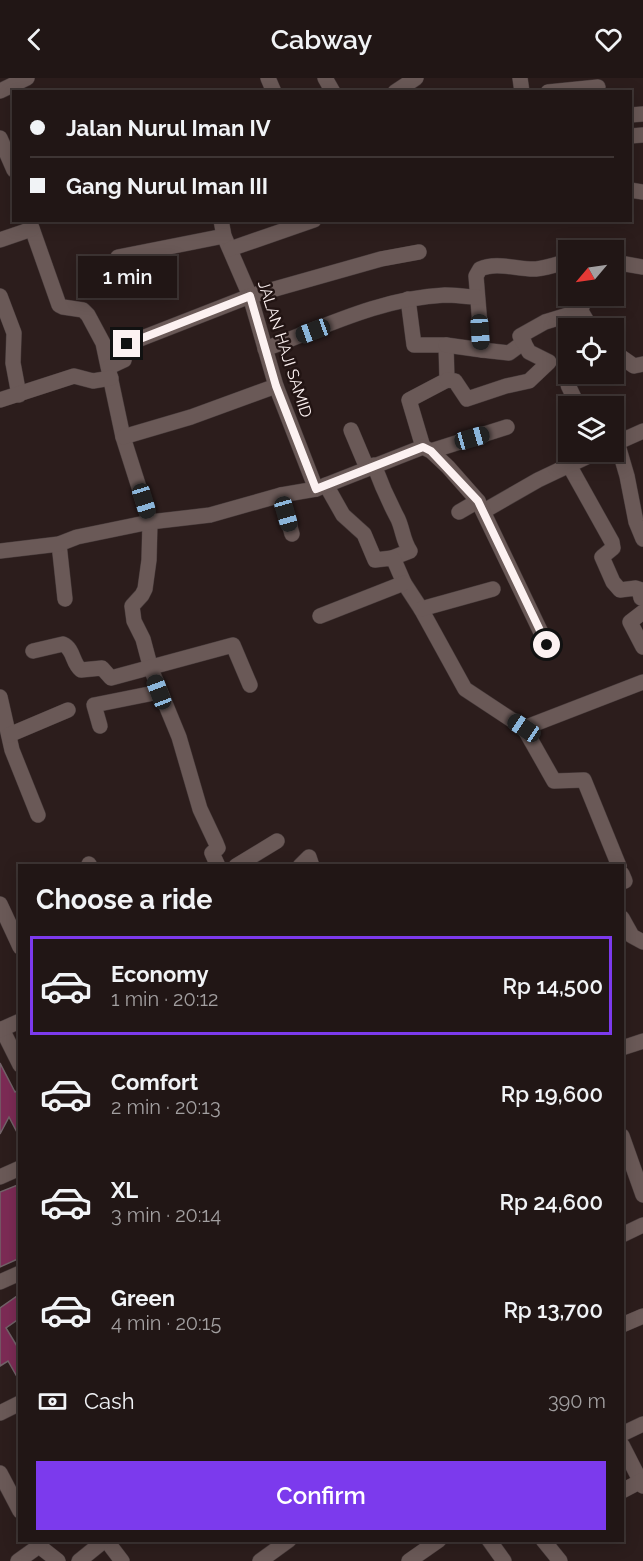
<!DOCTYPE html>
<meta charset="utf-8">
<style>
:root{--surface:#211615;--page:#2d2322;--text:#f1f3f6;--muted:#a29fa0;--line:#3e3534;--accent:#7c3aed}
body{margin:0;font-family:Raleway,sans-serif;background:var(--page);color:var(--text);height:100vh;display:flex;flex-direction:column;font-size:22px;white-space:nowrap}
*{box-sizing:border-box;margin:0}
p{font-size:20px;color:var(--muted)}
.icon{flex:none;width:33px;height:33px;fill:none;stroke:currentColor;stroke-width:2;stroke-linecap:round;stroke-linejoin:round}
.map{position:relative;flex:1;overflow:hidden}
.sheet{position:absolute;left:18px;top:786px;width:606px;height:678px;display:flex;flex-direction:column;background:var(--surface);border-radius:0px;box-shadow:0 3px 15px #0003,0 0 0 2px var(--line)}
.sheet>*{flex:none}
.hud{position:absolute;left:12px;top:12px;width:620px;height:132px;border-radius:0px;box-shadow:0 3px 15px #0003,0 0 0 2px var(--line);display:grid;align-content:center;height:132px;padding:0 18px;background:var(--surface)}
.needle{width:39px;rotate:241deg}
.controls{position:absolute;left:558px;top:162px;display:grid;gap:12px}
.controls a{display:grid;place-items:center;width:66px;height:66px;border-radius:0px;background:var(--surface);box-shadow:0 3px 15px #0003,0 0 0 2px var(--line);font-size:30px}
.end{position:absolute;width:27px;height:27px;margin:-14px;border:8px solid #fcf1f1;background:#111;box-shadow:0 0 0 3px #111}
.from{border-radius:50%}
.bubble{position:absolute;height:42px;border-radius:0px;background:var(--surface);box-shadow:0 3px 15px #0003,0 0 0 2px var(--line);font-size:20px;font-weight:600;line-height:42px;text-align:center}
.car{position:absolute;width:18px;height:36px;margin:-18px -9px;border-radius:8px;box-shadow:0 0 4px 2px #0007;background:linear-gradient(#222 24%,#8ab4d8 0 40%,#222 0 76%,#8ab4d8 0 86%,#222 0)}
.hud b{display:flex;align-items:center;gap:21px;height:57px;font-size:22px}
.hud b+b{border-top:2px solid var(--line)}
.hud i{width:15px;height:15px;background:var(--text)}
ul{padding:0;list-style:none}
li{display:flex;align-items:center;gap:18px;height:99px;margin:0 12px 9px;padding:0 6px;border:3px solid transparent;border-radius:0px}
li div{flex:1}
li b{display:block;font-size:22px}
li em{font-style:normal;font-weight:600}
li.current{border-color:var(--accent)}
li>.icon{width:54px;height:54px;stroke-width:1.5}
h2{padding:0 18px;font-size:27px;line-height:72px}
.pay{display:flex;align-items:center;gap:15px;height:66px;padding:0 18px;font-size:22px}
.pay p{margin-inline-start:auto}
.cta{display:flex;gap:12px;margin-top:auto;padding:12px 18px}
.cta a{flex:1;height:69px;border-radius:0px;background:var(--accent);color:#fff;font-size:24px;font-weight:600;line-height:69px;text-align:center}
header{display:flex;justify-content:space-between;align-items:center;height:78px;padding:0 18px;background:var(--surface);font-size:27px;font-weight:600}
.map>svg:first-child{display:block}
</style>
<header><svg class="icon" aria-label="back" viewBox="0 0 24 24"><path d="M15 5l-7 7 7 7"/></svg>Cabway<svg class="icon" aria-label="heart" viewBox="0 0 24 24"><path d="M12 20l-8-8c-3-5 5-10 8-4 3-6 11-1 8 4z"/></svg></header>
<div class="map">
<svg width="643" height="1483" viewBox="0 0 643 1483">
<rect width="100%" height="100%" fill="#2c1d1c"/>
<g fill="#7c2b55" stroke="#726268" stroke-width="1.5">
<polygon points="0,985 15,1014 20,1011 20,1060 9,1039 0,1056"/>
<polygon points="20,1106 20,1180 0,1189 0,1114"/>
<polygon points="20,1216 20,1240 6,1250 20,1273 20,1304 8,1283 0,1288 0,1230"/>
</g>
<g fill="none" stroke-linecap="round" stroke-linejoin="round">
<g stroke="#463a3a" stroke-width="16">
<g id="minor">
<polyline points="268,0 274,14"/>
<polyline points="325,0 333,14"/>
<polyline points="520,0 522,14"/>
<polyline points="0,13 27,0"/>
<polyline points="395,14 416,0"/>
<polyline points="548,14 598,9"/>
<polyline points="630,37 643,36"/>
<polyline points="630,58 643,57"/>
<polyline points="0,60 14,92"/>
<polyline points="630,112 643,114"/>
<polyline points="29,142 59,227 63,229 83,232 88,237 103,265 123,359 150,444 149,482 145,511 142,517 132,528 134,543 143,561 151,591 179,659 200,731 216,765 218,770 212,775 218,788"/>
<polyline points="221,142 224,158 250,218 276,308 316,411"/>
<polyline points="0,162 32,151"/>
<polyline points="230,171 314,142"/>
<polyline points="118,179 224,158"/>
<polyline points="614,184 643,189"/>
<polyline points="0,218 14,255 13,285 19,317"/>
<polyline points="581,218 583,225 581,233 591,250"/>
<polyline points="408,221 414,267 446,267 447,302 409,322 423,369"/>
<path d="M 446,267 L 482,272 L 476,198 L 480,191 C 497,183 518,192 536,191 C 547,190 558,186 568,183"/>
<path d="M 265,271 C 324,249 381,220 445,217 C 456,217 467,219 477,219"/>
<polyline points="482,272 509,275 524,264"/>
<polyline points="614,274 634,288 643,286"/>
<polyline points="109,289 124,282 127,266 250,218 381,181 419,174"/>
<polyline points="447,302 455,303 467,321 506,308 529,303 549,284 529,274 520,258 545,244 581,233"/>
<polyline points="568,307 578,328"/>
<polyline points="0,322 74,298 93,303 111,300"/>
<polyline points="605,325 606,328"/>
<polyline points="614,343 622,362"/>
<polyline points="351,352 367,390"/>
<polyline points="123,359 191,339 276,308"/>
<polyline points="617,364 627,398 636,444 643,461"/>
<polyline points="614,366 643,353"/>
<polyline points="431,373 507,349"/>
<path d="M 374,387 C 381,406 389,424 398,441 C 403,452 403,463 410,473 L 392,480"/>
<polyline points="569,387 612,464 613,470 602,479 613,504 620,512 636,510 639,511 641,520"/>
<polyline points="326,407 343,437 364,456 375,482 392,480 394,482 404,505 421,531 465,611 524,650 554,703 584,702 619,788"/>
<polyline points="281,417 292,456"/>
<polyline points="484,433 538,402 597,374"/>
<polyline points="459,434 478,423"/>
<polyline points="59,466 65,521"/>
<polyline points="0,473 59,466 77,459 150,444 210,437 281,417 316,411 423,369 431,373 448,389 478,423 547,567"/>
<polyline points="421,531 493,511"/>
<polyline points="643,534 630,544 643,569"/>
<polyline points="320,538 404,505"/>
<path d="M 33,573 L 63,566 C 74,571 72,585 81,592 L 102,590 L 111,600 L 233,567 L 250,607"/>
<polyline points="0,619 12,672 38,737"/>
<polyline points="100,648 94,627 159,614"/>
<polyline points="524,650 643,604"/>
<polyline points="9,657 68,632"/>
<polyline points="89,786 90,788"/>
<polyline points="236,788 277,763"/>
<polyline points="300,788 309,779 312,788"/>
<polyline points="622,796 625,803"/>
<polyline points="0,826 20,869"/>
<polyline points="622,840 632,858 643,864"/>
<polyline points="2,951 20,987"/>
<polyline points="0,952 20,943"/>
<polyline points="622,970 643,963"/>
<polyline points="622,1058 643,1117"/>
<polyline points="0,1099 20,1090"/>
<polyline points="622,1157 643,1147"/>
<polyline points="0,1204 20,1195"/>
<polyline points="622,1247 643,1238"/>
<polyline points="0,1335 20,1325"/>
<polyline points="622,1356 643,1346"/>
<polyline points="622,1367 643,1408"/>
<polyline points="0,1395 20,1433"/>
<polyline points="622,1413 641,1403"/>
<polyline points="35,1462 39,1468 58,1483"/>
<polyline points="106,1462 122,1483"/>
<polyline points="489,1462 504,1483"/>
<polyline points="543,1462 560,1483"/>
<polyline points="18,1483 39,1468"/>
<polyline points="79,1483 105,1462"/>
<polyline points="260,1483 289,1462"/>
<polyline points="409,1483 439,1462"/>
</g>
</g>
<use href="#minor" stroke="#6a5957" stroke-width="15"/>
</g>
<g fill="none" stroke-linecap="round" stroke-linejoin="round">
<polyline stroke="#fcf1f1" stroke-width="8" points="127,266 250,218 276,308 316,411 423,369 431,373 478,423 547,567"/>
</g>
<g text-anchor="middle" dominant-baseline="central" stroke-width="5" stroke-linejoin="round" paint-order="stroke">
<g font-size="16" fill="#fcf1f1" stroke="#221413">
<text transform="translate(285 271) rotate(72)">JALAN HAJI SAMID</text>
</g>
</g>
</svg>
<div class="controls">
<a><svg class="needle" viewBox="-14 -14 28 28"><path d="M0-13l5 13h-10z" fill="#e53935"/><path d="M0 13l5-13h-10z" fill="#a29fa0"/></svg></a>
<a><svg class="icon" aria-label="locate" viewBox="0 0 24 24"><circle cx="12" cy="12" r="6"/><path d="M12 2v4M12 18v4M2 12h4M18 12h4"/></svg></a>
<a><svg class="icon" aria-label="layers" viewBox="0 0 24 24"><path d="M12 4l9 5-9 5-9-5zM3 14l9 5 9-5"/></svg></a>
</div>
<i class="end from" style="left:547px;top:567px"></i>
<i class="end" style="left:127px;top:266px"></i>
<div class="bubble" style="left:78px;top:178px;width:99px">1 min</div>
<i class="car" style="left:313px;top:253px;rotate:250deg"></i>
<i class="car" style="left:480px;top:254px;rotate:176deg"></i>
<i class="car" style="left:472px;top:360px;rotate:74deg"></i>
<i class="car" style="left:144px;top:423px;rotate:163deg"></i>
<i class="car" style="left:286px;top:436px;rotate:164deg"></i>
<i class="car" style="left:159px;top:614px;rotate:339deg"></i>
<i class="car" style="left:524px;top:650px;rotate:304deg"></i>
<div class="hud">
<b><i class="from"></i>Jalan Nurul Iman IV</b>
<b><i></i>Gang Nurul Iman III</b>
</div>
<section class="sheet">
<h2>Choose a ride</h2>
<ul>
<li class="current"><svg class="icon" aria-label="car" viewBox="0 0 24 24"><path d="M5 17H2v-5l4-1 3-4h7l3 4 3 1v5h-3M9 17h6M6 11h13"/><circle cx="7" cy="17" r="2"/><circle cx="17" cy="17" r="2"/></svg><div><b>Economy</b><p>1 min · 20:12</p></div><em>Rp 14,500</em></li>
<li><svg class="icon" aria-label="car" viewBox="0 0 24 24"><path d="M5 17H2v-5l4-1 3-4h7l3 4 3 1v5h-3M9 17h6M6 11h13"/><circle cx="7" cy="17" r="2"/><circle cx="17" cy="17" r="2"/></svg><div><b>Comfort</b><p>2 min · 20:13</p></div><em>Rp 19,600</em></li>
<li><svg class="icon" aria-label="car" viewBox="0 0 24 24"><path d="M5 17H2v-5l4-1 3-4h7l3 4 3 1v5h-3M9 17h6M6 11h13"/><circle cx="7" cy="17" r="2"/><circle cx="17" cy="17" r="2"/></svg><div><b>XL</b><p>3 min · 20:14</p></div><em>Rp 24,600</em></li>
<li><svg class="icon" aria-label="car" viewBox="0 0 24 24"><path d="M5 17H2v-5l4-1 3-4h7l3 4 3 1v5h-3M9 17h6M6 11h13"/><circle cx="7" cy="17" r="2"/><circle cx="17" cy="17" r="2"/></svg><div><b>Green</b><p>4 min · 20:15</p></div><em>Rp 13,700</em></li>
</ul>
<div class="pay"><svg class="icon" aria-label="cash" viewBox="0 0 24 24"><path d="M3 7h18v10H3z"/><circle cx="12" cy="12" r="2"/></svg>Cash<p>390 m</p></div>
<div class="cta"><a>Confirm</a></div>
</section>
</div>
